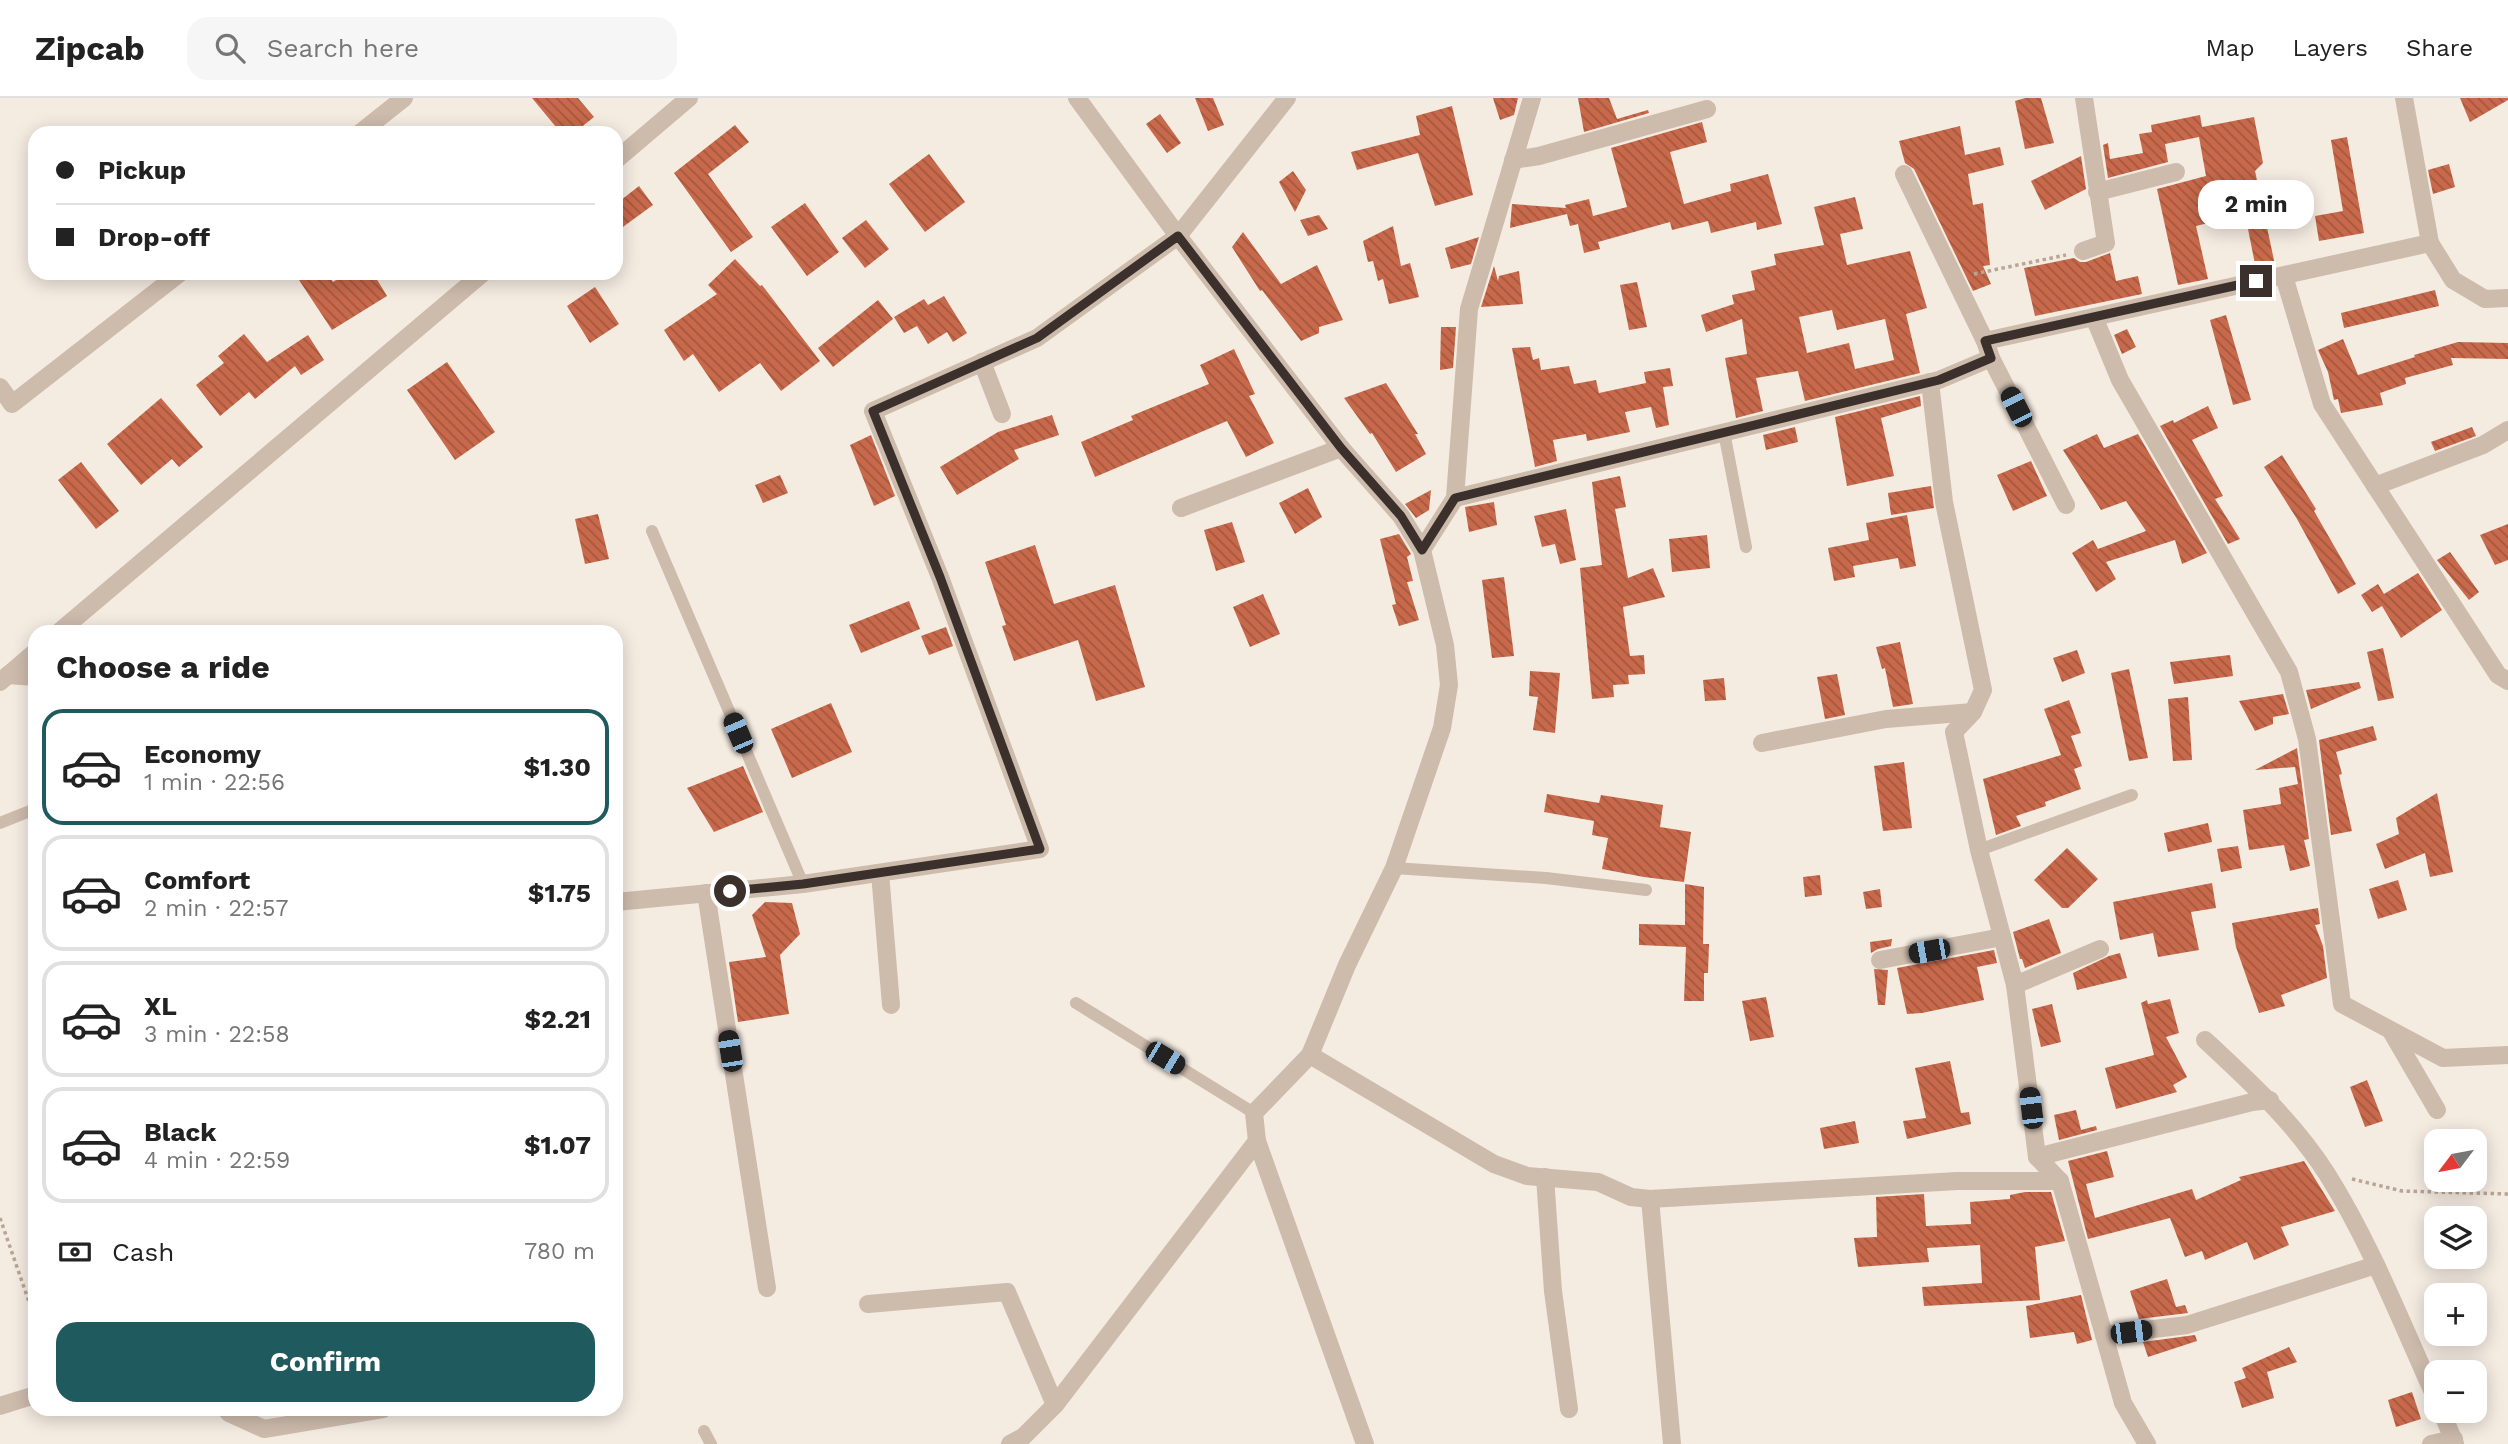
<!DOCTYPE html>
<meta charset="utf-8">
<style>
:root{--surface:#fff;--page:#f6f6f6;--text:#222;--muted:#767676;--line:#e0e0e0;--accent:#1f5a5e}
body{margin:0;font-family:"Work Sans",sans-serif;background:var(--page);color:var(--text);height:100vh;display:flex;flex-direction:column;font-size:26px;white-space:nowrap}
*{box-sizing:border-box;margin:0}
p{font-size:23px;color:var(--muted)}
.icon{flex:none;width:38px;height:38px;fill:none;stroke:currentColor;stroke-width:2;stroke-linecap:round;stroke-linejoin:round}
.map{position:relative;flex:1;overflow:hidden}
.details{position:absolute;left:28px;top:527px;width:595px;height:791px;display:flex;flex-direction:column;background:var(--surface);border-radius:21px;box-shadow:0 4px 18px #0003}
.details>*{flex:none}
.banner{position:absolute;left:28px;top:28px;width:595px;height:154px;border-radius:21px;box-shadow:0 4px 18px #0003;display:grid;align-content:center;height:154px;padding:0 28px;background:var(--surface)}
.needle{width:46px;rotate:238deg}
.fabs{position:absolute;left:2424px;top:1031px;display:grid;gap:14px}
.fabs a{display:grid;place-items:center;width:63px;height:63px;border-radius:14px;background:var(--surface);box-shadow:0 4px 18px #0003;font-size:35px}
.end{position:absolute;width:32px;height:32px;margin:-16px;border:9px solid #3b302b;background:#fff;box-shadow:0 0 0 4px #fff}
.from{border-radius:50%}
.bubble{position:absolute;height:49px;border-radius:21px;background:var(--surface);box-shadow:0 4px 18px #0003;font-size:23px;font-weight:700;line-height:49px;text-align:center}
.car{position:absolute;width:21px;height:42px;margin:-21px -10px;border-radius:9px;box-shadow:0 0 5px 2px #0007;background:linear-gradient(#222 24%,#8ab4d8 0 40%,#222 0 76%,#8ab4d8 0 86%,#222 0)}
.banner b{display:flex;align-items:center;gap:24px;height:66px;font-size:26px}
.banner b+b{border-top:2px solid var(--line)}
.banner i{width:18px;height:18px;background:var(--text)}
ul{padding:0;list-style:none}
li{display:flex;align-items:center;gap:21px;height:116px;margin:0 14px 10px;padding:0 14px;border:4px solid var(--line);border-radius:21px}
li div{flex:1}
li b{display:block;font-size:26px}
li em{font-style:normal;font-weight:700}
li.current{border-color:var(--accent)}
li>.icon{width:63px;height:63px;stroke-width:1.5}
h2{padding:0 28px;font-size:32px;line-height:84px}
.pay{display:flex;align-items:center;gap:18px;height:77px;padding:0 28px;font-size:26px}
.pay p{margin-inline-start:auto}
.primary-button{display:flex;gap:14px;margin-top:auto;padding:14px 28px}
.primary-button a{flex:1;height:80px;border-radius:21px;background:var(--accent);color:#fff;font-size:28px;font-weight:700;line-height:80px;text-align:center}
header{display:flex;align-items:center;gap:42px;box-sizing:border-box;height:98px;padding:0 35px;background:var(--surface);border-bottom:2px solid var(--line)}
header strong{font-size:33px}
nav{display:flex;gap:38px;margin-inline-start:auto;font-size:24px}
.search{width:490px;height:63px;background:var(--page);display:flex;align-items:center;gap:18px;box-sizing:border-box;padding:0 24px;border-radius:21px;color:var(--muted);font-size:26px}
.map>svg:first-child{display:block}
</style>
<header>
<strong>Zipcab</strong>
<div class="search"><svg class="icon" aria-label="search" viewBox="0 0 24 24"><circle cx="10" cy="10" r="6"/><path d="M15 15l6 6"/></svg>Search here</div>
<nav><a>Map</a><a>Layers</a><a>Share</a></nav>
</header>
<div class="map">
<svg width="2508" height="1346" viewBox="0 0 2508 1346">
<defs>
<pattern id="building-back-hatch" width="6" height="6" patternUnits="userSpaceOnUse" patternTransform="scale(1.75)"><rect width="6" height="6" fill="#c8694b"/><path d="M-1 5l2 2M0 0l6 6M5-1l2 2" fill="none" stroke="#a4573f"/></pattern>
</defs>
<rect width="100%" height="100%" fill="#f4ebe1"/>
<g fill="url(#building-back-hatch)" fill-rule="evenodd">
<polygon points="532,0 578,0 594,19 574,35 561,35"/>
<polygon points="1195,0 1213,0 1224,27 1208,33"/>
<polygon points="1493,0 1518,0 1514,17 1500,22"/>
<polygon points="1578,0 1609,0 1617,21 1648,12 1649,15 1584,34"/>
<polygon points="2025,0 2041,0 2054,45 2025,51 2015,3"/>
<polygon points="2460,0 2508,0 2508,2 2470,24"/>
<polygon points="1452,8 1473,97 1435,108 1418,55 1357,72 1351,54 1420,37 1416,18"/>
<polygon points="1160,16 1181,45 1167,55 1146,26"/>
<polygon points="2200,17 2202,29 2254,19 2263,65 2255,73 2275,167 2256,171 2245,116 2196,128 2208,181 2178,187 2157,91 2206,78 2199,39 2165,46 2168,64 2108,80 2103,47 2108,45 2110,61 2143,55 2139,36 2152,34 2151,27"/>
<polygon points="1702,24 1707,44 1670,54 1684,106 1731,93 1730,86 1768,76 1782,126 1757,132 1756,124 1711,135 1708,123 1672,132 1670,124 1598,144 1600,151 1584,155 1578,126 1570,128 1567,116 1510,130 1512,106 1566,110 1565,107 1589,101 1593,118 1627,109 1611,50"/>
<polygon points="735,27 749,44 708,76 753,139 731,154 674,75"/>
<polygon points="1960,28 1965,57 2000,49 2004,67 1968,76 1973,107 1983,105 1990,167 1983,168 1991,186 1973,193 1914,71 1905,65 1899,43"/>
<polygon points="2347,39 2364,135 2319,143 2315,118 2343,113 2331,42"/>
<polygon points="929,56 965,104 925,134 889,86"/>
<polygon points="2081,58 2086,91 2045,112 2031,83"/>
<polygon points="2449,66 2455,89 2433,96 2428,72"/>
<polygon points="1293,73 1306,92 1295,114 1279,84"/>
<polygon points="639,88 653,107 616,134 616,106"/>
<path d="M 1855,99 L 1863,131 L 1840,136 L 1847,167 L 1910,153 L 1927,210 L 1906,216 L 1920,275 L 1805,303 L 1798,273 L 1756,280 L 1763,313 L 1736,320 L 1725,260 L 1747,256 L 1742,221 L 1706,234 L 1701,217 L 1734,206 L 1732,197 L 1755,192 L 1751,173 L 1776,167 L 1774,156 L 1824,147 L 1814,109 ZM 1832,212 L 1837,232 L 1885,221 L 1894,262 L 1855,271 L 1849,245 L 1807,255 L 1799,219 Z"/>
<polygon points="805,105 839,154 807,178 771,129"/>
<polygon points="1319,117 1328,131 1308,138 1300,122"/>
<polygon points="866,122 889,151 865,170 842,140"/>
<polygon points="1393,128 1401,168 1410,165 1419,199 1389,206 1383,181 1378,183 1373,163 1368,164 1363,143"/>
<polygon points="1243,134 1281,186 1317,167 1343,222 1319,229 1319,235 1301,243 1262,192 1260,193 1232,149"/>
<polygon points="1479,139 1471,166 1451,171 1445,150"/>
<polygon points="2110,155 2116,183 2138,178 2142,196 2035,218 2024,170 2074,160 2080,164 2086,164"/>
<polygon points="735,161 760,188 762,187 820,263 781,293 760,265 719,294 693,256 684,263 664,232 717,196 708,187"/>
<polygon points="1494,168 1498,183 1499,178 1519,173 1523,206 1481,209"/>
<polygon points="309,175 327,175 333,184 347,175 373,175 387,198 332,232 299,182"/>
<polygon points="1637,184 1647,229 1629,232 1620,187"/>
<polygon points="595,189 619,226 590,245 567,208"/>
<polygon points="2435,192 2439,208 2344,230 2341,215"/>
<polygon points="944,198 967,235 953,244 947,234 928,246 917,228 904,235 894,219 924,201 928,207"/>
<polygon points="878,202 893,221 833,269 818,250"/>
<polygon points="2226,217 2251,302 2233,307 2210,222"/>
<polygon points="1441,229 1456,229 1453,270 1440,272"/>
<polygon points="2127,231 2136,249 2122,256 2114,237"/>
<polygon points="244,236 267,264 308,237 324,262 301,277 295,268 255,301 249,294 220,318 196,287 224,265 218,258"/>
<polygon points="2343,241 2358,277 2415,259 2414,257 2458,244 2508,245 2508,261 2451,260 2453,267 2405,280 2406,286 2380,295 2383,307 2341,315 2338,301 2334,302 2328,274 2318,252"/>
<polygon points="1530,249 1533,262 1539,260 1541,272 1569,268 1574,286 1596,282 1599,295 1646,285 1644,274 1670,270 1673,288 1663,289 1669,327 1656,330 1651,309 1625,314 1630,334 1587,343 1586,336 1553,342 1557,363 1535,369 1512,250"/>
<polygon points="1234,251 1255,296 1249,298 1274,345 1246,359 1227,323 1095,379 1081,344 1133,322 1131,318 1209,286 1200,267"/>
<polygon points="447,264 495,334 455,362 407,292"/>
<polygon points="1386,285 1418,336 1415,336 1426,356 1396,374 1372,335 1370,336 1344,300"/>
<polygon points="1920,298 1921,308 1881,320 1894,378 1847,388 1835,319"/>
<polygon points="161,300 203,349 179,369 172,361 141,387 107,346"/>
<polygon points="2208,308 2218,330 2192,342 2223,398 2215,401 2240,441 2228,446 2160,328 2173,322 2174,325"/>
<polygon points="1052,317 1059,337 1014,352 1019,361 957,397 940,369 998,334"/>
<polygon points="1795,329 1798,344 1766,352 1763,337"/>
<polygon points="2472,329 2476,338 2435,353 2431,344"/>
<polygon points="2097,336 2104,350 2138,336 2207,455 2182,466 2175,442 2106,464 2116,481 2096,494 2072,455 2093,442 2098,451 2146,433 2126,403 2101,412 2063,352"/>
<polygon points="871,337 895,398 874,408 850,347"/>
<polygon points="2282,357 2316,411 2314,413 2356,486 2338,496 2297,421 2264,369"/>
<polygon points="2031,363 2047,398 2013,413 1997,377"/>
<polygon points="81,364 119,413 96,431 58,382"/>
<polygon points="780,377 788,395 763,405 755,387"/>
<polygon points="1620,378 1626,409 1615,411 1628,480 1653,470 1665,499 1623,509 1630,558 1644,557 1645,576 1628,577 1629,586 1613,587 1614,599 1592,601 1580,470 1602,467 1592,384"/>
<polygon points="1931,388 1934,410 1891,417 1888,395"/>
<polygon points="1308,390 1322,419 1295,436 1279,405"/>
<polygon points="1431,392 1429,412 1416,420 1405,406"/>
<polygon points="1494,404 1497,427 1469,434 1465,409"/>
<polygon points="1566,411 1576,462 1560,466 1555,446 1542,449 1534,418"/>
<polygon points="598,416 609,461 585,466 575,421"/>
<polygon points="1907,417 1916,468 1900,471 1898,460 1853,468 1855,479 1834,483 1828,450 1869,442 1866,425"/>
<polygon points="1232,424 1245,464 1216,473 1204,432"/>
<polygon points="2508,426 2508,462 2495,467 2480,437"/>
<polygon points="1399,436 1411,456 1407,459 1413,483 1407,484 1419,522 1399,528 1392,507 1396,506 1380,441"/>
<polygon points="1707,437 1710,470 1672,474 1669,441"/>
<polygon points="1035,447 1054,506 1115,487 1145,589 1096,603 1078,542 1014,563 1002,528 1006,527 985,464"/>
<polygon points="2450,454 2479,494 2469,502 2437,462"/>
<polygon points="2418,475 2442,512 2401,540 2382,508 2372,514 2361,497 2378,486 2384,496"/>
<polygon points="1504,479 1514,558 1492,560 1482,482"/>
<polygon points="1263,496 1280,536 1250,549 1233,509"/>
<polygon points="909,503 920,531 861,555 849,527"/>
<polygon points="946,529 953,548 929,557 921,538"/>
<polygon points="1900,544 1913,606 1893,609 1885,570 1882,571 1876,549"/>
<polygon points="2383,550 2394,600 2378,603 2367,554"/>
<polygon points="2077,552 2085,575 2062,584 2053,560"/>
<polygon points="2230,557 2233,578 2174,586 2170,564"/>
<polygon points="2129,571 2148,660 2129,663 2111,575"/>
<polygon points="1530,573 1560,575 1555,635 1533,632 1538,599 1529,598"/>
<polygon points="1837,576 1845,617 1825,621 1817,579"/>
<polygon points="1724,580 1726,602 1705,603 1703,582"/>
<polygon points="2359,584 2361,590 2311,611 2306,592"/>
<polygon points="2283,596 2289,616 2273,619 2273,626 2255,633 2239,603"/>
<polygon points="2188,599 2192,662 2173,663 2168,601"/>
<polygon points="2069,602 2081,635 2071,638 2082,668 2074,671 2081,691 2045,704 2046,708 2016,718 2021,728 1996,737 1983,681 2061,657 2044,611"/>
<polygon points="831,605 852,654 792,680 771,631"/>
<polygon points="2373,628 2377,642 2336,654 2342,676 2339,677 2352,733 2331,737 2319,642"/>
<polygon points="2297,650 2309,741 2304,742 2310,768 2290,773 2284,747 2249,752 2243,712 2281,706 2279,690 2298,686 2295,669 2255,672"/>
<polygon points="1904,664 1912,730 1883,733 1874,668"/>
<polygon points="743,668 763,714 714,734 687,690"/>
<polygon points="2437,695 2453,774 2430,779 2425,755 2385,771 2376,746 2399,736 2396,720"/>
<polygon points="1547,696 1599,705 1601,697 1663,707 1660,729 1691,734 1684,784 1644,779 1602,771 1608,740 1592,737 1594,723 1544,714"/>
<polygon points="2208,725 2212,744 2168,754 2164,735"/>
<polygon points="2238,748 2242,770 2221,774 2217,751"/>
<polygon points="2067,750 2098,781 2068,810 2062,810 2034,782"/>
<polygon points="1820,777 1822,797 1805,799 1803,779"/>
<polygon points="2398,782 2407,812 2378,821 2369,791"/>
<polygon points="2212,785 2216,810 2191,814 2199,852 2158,859 2153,835 2120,842 2113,804"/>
<polygon points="1685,786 1704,789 1703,846 1709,846 1708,875 1704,875 1704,903 1684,903 1686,849 1639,847 1639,826 1685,827"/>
<polygon points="1880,791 1882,809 1866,811 1863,794"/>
<polygon points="765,804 792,805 800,836 780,857 789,916 738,924 729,864 766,859 752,817"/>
<polygon points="2318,810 2320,826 2315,827 2323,848 2327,880 2281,897 2285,908 2259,915 2236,849 2232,825"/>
<polygon points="2049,821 2061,855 2025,870 2022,861 2020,861 2013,834"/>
<polygon points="1892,841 1891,848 1878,851 1871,855 1870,844"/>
<polygon points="1994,852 1997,865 1977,869 1984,902 1922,915 1907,916 1897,870"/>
<polygon points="2120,855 2127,880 2077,892 2073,875 2109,858"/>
<polygon points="1874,871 1888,872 1885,907 1878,907"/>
<polygon points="1766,899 1774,939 1750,943 1742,903"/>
<polygon points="2170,901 2179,935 2166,939 2187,979 2173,987 2177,994 2116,1011 2105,970 2154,957 2141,905 2147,902 2148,906"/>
<polygon points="2052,906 2061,944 2041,949 2032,911"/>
<polygon points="1950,963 1961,1015 1969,1014 1971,1026 1907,1041 1903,1023 1926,1020 1915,970"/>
<polygon points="2367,982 2383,1023 2365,1029 2350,989"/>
<polygon points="2076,1012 2081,1032 2096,1028 2097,1032 2059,1042 2054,1017"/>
<polygon points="1855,1023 1859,1045 1824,1051 1820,1030"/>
<polygon points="2107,1053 2114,1079 2086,1086 2095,1120 2192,1091 2196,1102 2241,1082 2239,1079 2304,1063 2335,1113 2281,1129 2289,1147 2254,1162 2247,1144 2205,1162 2202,1153 2185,1159 2170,1120 2088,1141 2068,1063"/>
<polygon points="2025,1094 2051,1094 2065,1143 2035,1149 2040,1202 1924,1208 1922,1189 1982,1185 1980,1147 1927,1150 1929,1164 1858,1169 1854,1140 1877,1139 1876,1099 1924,1096 1926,1128 1971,1126 1970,1104 2010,1101 2010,1097"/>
<polygon points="2167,1181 2176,1209 2185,1207 2188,1215 2139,1221 2130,1193"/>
<polygon points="2081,1197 2092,1242 2077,1246 2074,1234 2030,1240 2026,1208"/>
<polygon points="2195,1237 2197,1243 2148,1259 2143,1244"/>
<polygon points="2289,1249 2297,1264 2267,1274 2274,1300 2242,1310 2234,1284 2246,1280 2242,1270"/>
<polygon points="2412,1294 2421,1321 2396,1329 2388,1302"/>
</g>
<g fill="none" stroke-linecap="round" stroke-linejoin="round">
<g stroke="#b9a596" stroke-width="3.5" stroke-dasharray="3.5 3.5" stroke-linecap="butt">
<polyline points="1974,176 2066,157"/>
<polyline points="2352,1081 2402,1093 2508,1096"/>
<polyline points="0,1120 35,1221"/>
</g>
<g stroke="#cdbbac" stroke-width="12">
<polyline points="1724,334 1746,449"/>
<polyline points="652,433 803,786"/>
<polyline points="0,725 35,711"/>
<polyline points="1979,752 2132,697"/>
<polyline points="1394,770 1546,780 1646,792"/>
<polyline points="1076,905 1254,1015"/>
<polyline points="704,1333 711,1346"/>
</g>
<g stroke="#cdbbac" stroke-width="18">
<polyline points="2404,0 2430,145"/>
<polyline points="360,35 404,0"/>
<polyline points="1513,62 1539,58 1707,11"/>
<polyline points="1904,76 1985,243 1991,260 2066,407"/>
<polyline points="2097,94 2176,74"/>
<polyline points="2083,153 2106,145 2084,0"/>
<polyline points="2284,178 2322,306 2498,577 2508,583"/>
<polyline points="2094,219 2120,282 2289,574 2307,641 2342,906 2443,960 2508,957"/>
<polyline points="1985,243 2430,145 2453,182 2485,201 2508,200"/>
<polyline points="982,264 1002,316"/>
<polyline points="1930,284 1944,404 1983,592 1973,614 1954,634 1979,752 2015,887 2037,1059 2060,1083"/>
<polyline points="0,289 12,306 180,175"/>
<polyline points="2375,388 2483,347 2508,332"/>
<polyline points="1455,400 1939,282 1991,260"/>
<polyline points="1181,410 1341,350"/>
<polyline points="1422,452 1455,400 1469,211 1532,0"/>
<polyline points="1762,645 1886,621 1973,614"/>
<polyline points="880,775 891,907"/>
<polyline points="706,795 767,1190"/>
<polyline points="616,804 803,786 1040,751 940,479 873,313 1037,240 1178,138 1287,0"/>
<polyline points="1880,862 2002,839"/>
<polyline points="2015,887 2100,851"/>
<polyline points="2391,933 2437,1012"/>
<path d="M 2205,942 C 2249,983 2294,1024 2327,1076 C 2371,1146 2402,1226 2436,1301"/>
<polyline points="1310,957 1494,1066 1527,1078 1598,1084 1631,1099 1650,1101 1957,1083 2060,1083 2104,1237 2187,1227 2376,1167"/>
<polyline points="1257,1043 1365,1346"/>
<polyline points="2037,1059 2252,1004 2270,1002"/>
<polyline points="1545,1079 1553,1193 1569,1311"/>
<polyline points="1650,1101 1672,1346"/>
<polyline points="868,1206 1007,1194 1055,1307"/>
<polyline points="2104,1237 2123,1305 2147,1346"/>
<polyline points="226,1311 229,1315 264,1331 383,1311"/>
<polyline points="2441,1312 2455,1346"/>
<polyline points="2431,1346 2454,1341"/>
</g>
<g stroke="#cdbbac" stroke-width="18">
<polyline points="616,62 689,0"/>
<polyline points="59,534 483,175"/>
<polyline points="8,577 35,579"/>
<polyline points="0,584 35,554"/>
<polyline points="0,1308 35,1297"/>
<polyline points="1010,1346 1023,1339 1055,1307 1257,1043 1254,1015 1310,957 1347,867 1394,770 1442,630 1449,587 1445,547 1422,452 1401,418 1341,350 1178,138 1077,0"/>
</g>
</g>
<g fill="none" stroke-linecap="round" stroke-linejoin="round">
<polyline stroke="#3b302b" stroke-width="9" points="730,793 803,786 1040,751 940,479 873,313 1037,240 1178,138 1341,350 1401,418 1422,452 1455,400 1939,282 1991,260 1985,243 2256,183"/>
</g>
</svg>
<div class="fabs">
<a><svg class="needle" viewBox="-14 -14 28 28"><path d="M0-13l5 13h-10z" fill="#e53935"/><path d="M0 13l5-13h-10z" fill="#767676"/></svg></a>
<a><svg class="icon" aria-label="layers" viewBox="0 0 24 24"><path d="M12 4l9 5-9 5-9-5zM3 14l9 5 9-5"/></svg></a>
<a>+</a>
<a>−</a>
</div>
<i class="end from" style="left:730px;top:793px"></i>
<i class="end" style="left:2256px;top:183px"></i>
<div class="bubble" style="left:2198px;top:82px;width:116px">2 min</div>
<i class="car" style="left:2016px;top:309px;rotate:333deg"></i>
<i class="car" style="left:738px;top:635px;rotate:337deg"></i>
<i class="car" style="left:1929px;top:853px;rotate:260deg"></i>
<i class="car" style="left:730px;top:953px;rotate:351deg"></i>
<i class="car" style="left:1165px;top:960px;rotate:121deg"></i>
<i class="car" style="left:2031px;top:1010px;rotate:353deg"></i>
<i class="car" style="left:2131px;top:1234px;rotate:83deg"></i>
<div class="banner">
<b><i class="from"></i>Pickup</b>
<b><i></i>Drop-off</b>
</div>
<section class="details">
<h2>Choose a ride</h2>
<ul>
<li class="current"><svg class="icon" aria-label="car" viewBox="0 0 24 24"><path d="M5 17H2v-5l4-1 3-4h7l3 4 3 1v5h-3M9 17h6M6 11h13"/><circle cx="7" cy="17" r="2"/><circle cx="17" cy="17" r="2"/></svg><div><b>Economy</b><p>1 min · 22:56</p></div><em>$1.30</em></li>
<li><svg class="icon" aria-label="car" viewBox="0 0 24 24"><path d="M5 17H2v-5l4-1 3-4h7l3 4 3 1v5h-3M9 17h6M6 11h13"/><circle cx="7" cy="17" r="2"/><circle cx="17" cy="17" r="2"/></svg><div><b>Comfort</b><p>2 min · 22:57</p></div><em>$1.75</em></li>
<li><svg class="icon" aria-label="car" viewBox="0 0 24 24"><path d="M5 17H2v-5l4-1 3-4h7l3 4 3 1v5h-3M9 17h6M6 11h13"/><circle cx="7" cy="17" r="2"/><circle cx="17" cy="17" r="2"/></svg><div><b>XL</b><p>3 min · 22:58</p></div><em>$2.21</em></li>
<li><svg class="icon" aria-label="car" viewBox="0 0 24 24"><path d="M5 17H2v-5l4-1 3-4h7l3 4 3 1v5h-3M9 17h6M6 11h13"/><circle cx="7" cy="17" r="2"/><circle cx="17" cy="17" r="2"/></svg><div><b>Black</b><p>4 min · 22:59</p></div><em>$1.07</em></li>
</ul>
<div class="pay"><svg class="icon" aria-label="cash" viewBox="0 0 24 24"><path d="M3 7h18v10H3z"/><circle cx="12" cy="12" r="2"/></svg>Cash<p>780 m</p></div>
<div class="primary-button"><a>Confirm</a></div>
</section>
</div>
